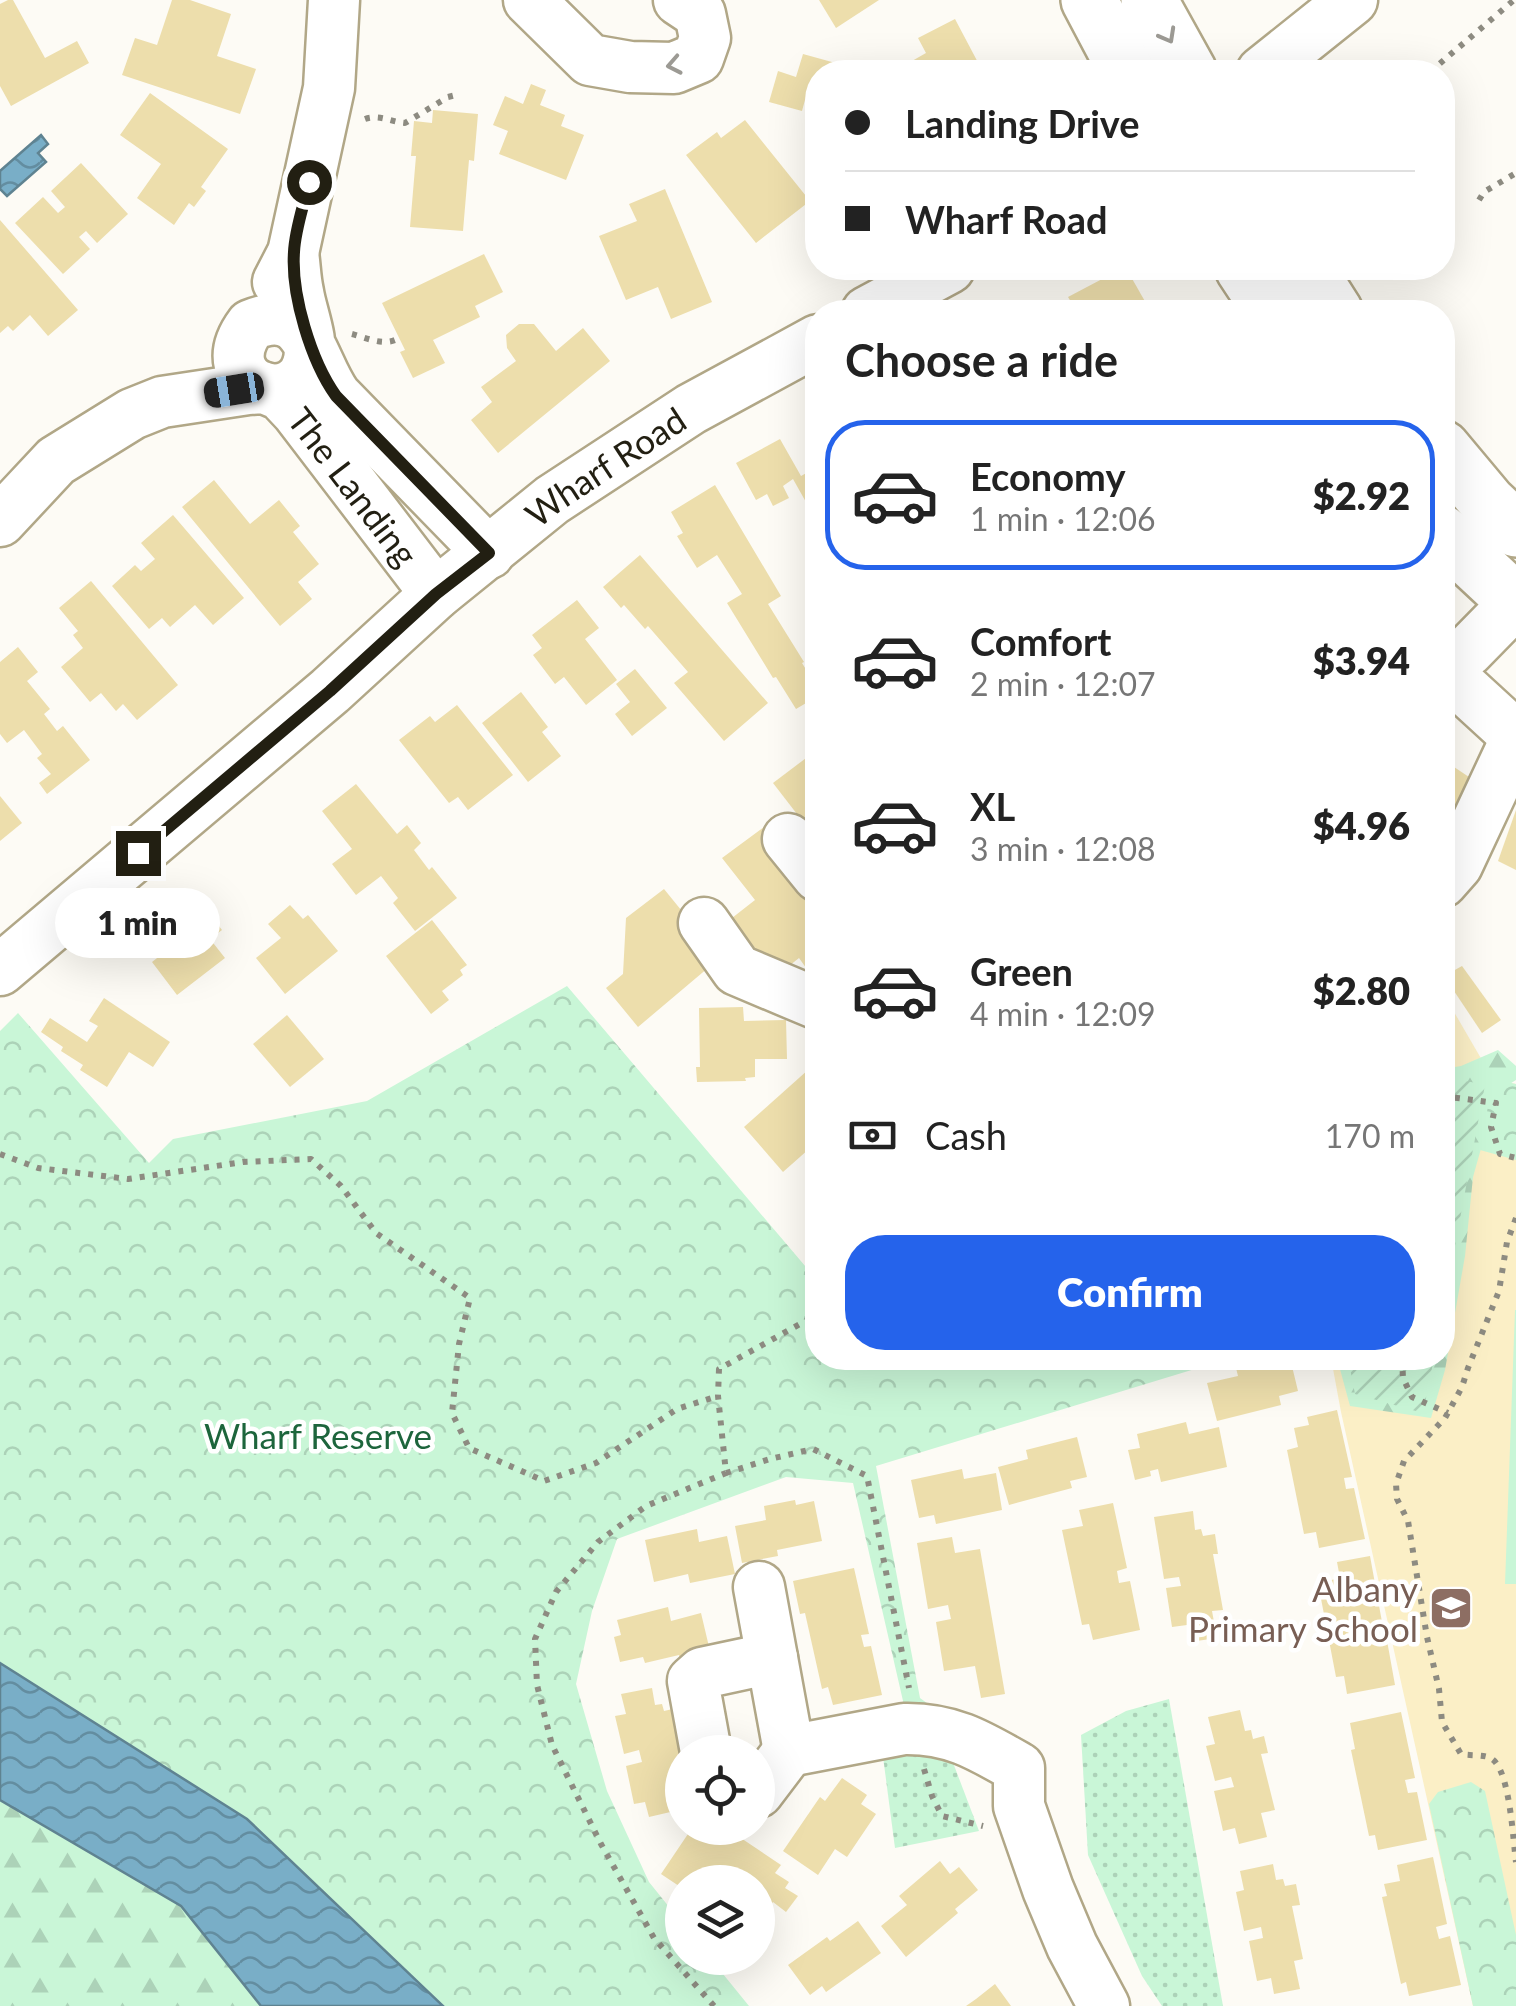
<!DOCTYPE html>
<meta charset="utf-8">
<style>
:root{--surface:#fff;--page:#f6f6f6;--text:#222;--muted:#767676;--line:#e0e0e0;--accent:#2563eb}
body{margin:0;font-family:Lato,sans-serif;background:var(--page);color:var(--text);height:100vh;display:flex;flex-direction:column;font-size:38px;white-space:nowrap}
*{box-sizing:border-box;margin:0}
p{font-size:32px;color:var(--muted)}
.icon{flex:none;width:55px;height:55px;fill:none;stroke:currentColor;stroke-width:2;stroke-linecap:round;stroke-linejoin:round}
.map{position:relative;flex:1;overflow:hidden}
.side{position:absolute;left:805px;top:300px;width:650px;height:1070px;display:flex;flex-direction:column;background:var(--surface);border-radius:40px;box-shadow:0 10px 40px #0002}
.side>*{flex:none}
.guide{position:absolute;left:805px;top:60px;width:650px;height:220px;border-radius:40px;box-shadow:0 10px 40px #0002;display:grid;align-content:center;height:220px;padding:0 40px;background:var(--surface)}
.controls{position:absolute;left:665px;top:1735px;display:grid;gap:20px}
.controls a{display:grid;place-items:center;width:110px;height:110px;border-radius:50%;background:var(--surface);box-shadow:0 10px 40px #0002;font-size:50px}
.end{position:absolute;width:45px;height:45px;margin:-22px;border:12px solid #221f12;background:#fff;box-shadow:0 0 0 5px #fff}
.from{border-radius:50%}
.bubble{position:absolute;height:70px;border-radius:35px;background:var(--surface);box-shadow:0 10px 40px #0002;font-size:32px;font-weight:800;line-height:70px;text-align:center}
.car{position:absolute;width:30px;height:60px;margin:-30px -15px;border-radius:12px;box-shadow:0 0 8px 2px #0007;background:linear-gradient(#222 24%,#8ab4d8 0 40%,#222 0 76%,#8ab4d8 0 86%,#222 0)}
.guide b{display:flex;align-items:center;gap:35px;height:95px;font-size:38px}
.guide b+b{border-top:2px solid var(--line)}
.guide i{width:25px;height:25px;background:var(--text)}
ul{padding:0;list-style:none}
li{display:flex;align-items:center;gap:30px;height:150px;margin:0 20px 15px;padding:0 20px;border:5px solid transparent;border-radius:40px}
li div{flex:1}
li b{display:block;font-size:38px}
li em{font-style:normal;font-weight:800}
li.current{border-color:var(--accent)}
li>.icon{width:90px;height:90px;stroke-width:1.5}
h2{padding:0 40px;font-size:45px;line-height:120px}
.pay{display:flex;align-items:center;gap:25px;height:110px;padding:0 40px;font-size:38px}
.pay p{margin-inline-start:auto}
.cta{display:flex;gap:20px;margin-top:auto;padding:20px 40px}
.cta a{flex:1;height:115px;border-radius:40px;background:var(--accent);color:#fff;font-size:40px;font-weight:800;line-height:115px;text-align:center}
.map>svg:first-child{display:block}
</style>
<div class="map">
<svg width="1516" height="2006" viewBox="0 0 1516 2006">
<defs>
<pattern id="grass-dots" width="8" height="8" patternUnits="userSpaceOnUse" patternTransform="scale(2.5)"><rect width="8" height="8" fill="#c9f6d7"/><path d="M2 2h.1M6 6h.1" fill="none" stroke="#acd2b8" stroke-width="1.8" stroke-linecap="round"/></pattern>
<pattern id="forest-firs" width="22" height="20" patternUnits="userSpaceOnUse" patternTransform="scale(2.5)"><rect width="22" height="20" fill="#c9f6d7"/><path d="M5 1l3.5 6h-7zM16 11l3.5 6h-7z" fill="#acd2b8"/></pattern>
<pattern id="park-crowns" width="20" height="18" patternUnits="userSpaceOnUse" patternTransform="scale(2.5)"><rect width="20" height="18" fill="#c9f6d7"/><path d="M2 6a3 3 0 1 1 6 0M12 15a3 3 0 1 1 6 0" fill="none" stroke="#acd2b8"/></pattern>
<pattern id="garden-furrows" width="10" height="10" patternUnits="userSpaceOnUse" patternTransform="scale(2.5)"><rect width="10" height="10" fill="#c9f6d7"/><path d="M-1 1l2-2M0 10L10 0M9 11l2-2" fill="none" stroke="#acd2b8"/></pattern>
<pattern id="water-waves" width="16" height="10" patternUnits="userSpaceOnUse" patternTransform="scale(2.5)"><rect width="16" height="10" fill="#79aec7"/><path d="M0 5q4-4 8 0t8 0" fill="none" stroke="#638da0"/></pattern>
</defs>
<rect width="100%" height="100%" fill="#fdfbf5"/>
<polygon fill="#fbefc6" points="1443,993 1493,1079 1516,1084 1516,2006 1473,2006 1341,1412 1331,1358 1442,1358"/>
<g fill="url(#grass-dots)">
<polygon points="1169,1699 1223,2006 1162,2006 1142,1976 1088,1855 1081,1735 1126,1711"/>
<polygon points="903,1746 952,1760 979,1831 895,1848 882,1749"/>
</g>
<g fill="url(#forest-firs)">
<polygon points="1498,1050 1516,1066 1516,1080 1497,1092 1473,1177 1465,1256 1445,1370 1431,1418 1350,1406 1337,1358 1442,1358 1443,1069 1461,1066"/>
<polygon points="0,1800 181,1906 261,2006 0,2006"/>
</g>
<g fill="url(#park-crowns)">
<polygon points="567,986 817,1280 818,1358 1231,1358 876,1466 920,1698 935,1709 906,1714 853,1483 786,1477 617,1539 592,1611 576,1684 607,1791 649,1882 682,1923 682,1958 710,1958 749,2006 443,2006 247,1819 0,1663 0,1031 18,1013 149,1163 173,1139 367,1101"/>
<polygon points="1493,1079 1516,1084 1516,1160 1480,1150"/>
<polygon points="1471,1782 1485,1791 1516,1935 1516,2006 1473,2006 1429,1804 1438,1792"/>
</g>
<g fill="url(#garden-furrows)">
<polygon points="1443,1076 1485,1085 1443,1310 1442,1076"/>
<polygon points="1348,1358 1434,1358 1423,1413 1355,1394"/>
</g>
<polygon fill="#c9f6d7" points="1515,1310 1516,1310 1516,1584 1505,1584"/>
<g fill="url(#water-waves)" stroke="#5f8391" stroke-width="2.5">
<polygon points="41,135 48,144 38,153 46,162 7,196 0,189 0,171"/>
<polygon points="0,1663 247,1819 443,2006 261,2006 181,1906 0,1800"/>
</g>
<g fill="#eddeac">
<polygon points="8,0 13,0 45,58 77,41 89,63 11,106 0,86 0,4"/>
<polygon points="172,0 190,0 231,14 217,56 256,69 240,114 122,75 135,38 157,45"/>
<polygon points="819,0 879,0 836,28"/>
<polygon points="955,19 983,72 899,72 898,69 926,53 918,38"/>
<polygon points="803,54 850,67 848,72 818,72 818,104 805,100 802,111 769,102 778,71 796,77"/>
<polygon points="531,84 546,90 540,105 565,115 561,126 584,135 566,180 499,154 508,131 493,125 505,96 523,104"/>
<polygon points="150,93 228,149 201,187 206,191 194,207 189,203 174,225 137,198 161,164 120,135"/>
<polygon points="433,110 478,114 474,161 469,160 463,231 410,227 416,156 411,156 414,121 432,123"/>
<polygon points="745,120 810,201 756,243 686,155 717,132 721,138"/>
<polygon points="81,163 128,214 97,243 86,231 79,237 90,249 63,274 15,223 43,197 58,213 65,207 51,191"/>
<polygon points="665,189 712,302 671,319 658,287 626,300 599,236 637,221 629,204"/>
<polygon points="0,220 78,310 48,336 30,315 13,331 8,326 0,333"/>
<polygon points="484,254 503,292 475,306 480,317 433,340 445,363 413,378 400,352 405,350 382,303"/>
<polygon points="1123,268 1126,268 1151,312 1077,312 1068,297"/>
<polygon points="519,324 534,324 556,351 583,328 610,361 498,453 471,420 492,402 481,387 516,361 507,348 506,335"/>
<polygon points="780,439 801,476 810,471 818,484 818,507 811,511 793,479 783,486 789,498 773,506 767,494 756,500 736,463"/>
<polygon points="214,480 250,524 279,500 300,526 293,532 319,564 298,582 312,599 280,626 182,507"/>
<polygon points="715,485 781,596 768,604 804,662 802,663 818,689 818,696 796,709 776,677 773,678 727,603 742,594 717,555 697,568 677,536 683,533 671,512"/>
<polygon points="173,515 244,598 213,625 195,605 170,627 162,618 149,629 112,586 135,565 141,571 155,559 141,543"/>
<polygon points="640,555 768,703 724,741 674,683 688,672 648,626 645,629 624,605 621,608 603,587"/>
<polygon points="91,581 178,685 137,720 123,704 116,711 101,693 90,702 61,667 83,648 73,635 78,631 59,608"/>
<polygon points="577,600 599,628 585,639 617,680 586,705 564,677 555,684 533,655 542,648 532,635"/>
<polygon points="18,647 38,672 27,681 50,709 44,714 57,731 63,726 90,760 47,794 39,783 51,774 37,758 42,754 24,730 7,743 0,734 0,662"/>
<polygon points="635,669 667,708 632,736 615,714 630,702 616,684"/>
<polygon points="521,692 548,727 542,732 561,756 528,782 482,723"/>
<polygon points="457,705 513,775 468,810 458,797 449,803 399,740 430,716 435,722"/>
<polygon points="818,749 818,819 807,827 773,783"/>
<polygon points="1442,759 1484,787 1442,864"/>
<polygon points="356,784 397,834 407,825 421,843 414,850 429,870 432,867 457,898 415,931 393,903 398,898 381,876 356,895 332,864 352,849 322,811"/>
<polygon points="0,796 22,823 0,841"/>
<polygon points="1516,810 1516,870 1498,861"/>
<polygon points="764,827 798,872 792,877 818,912 818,976 814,979 799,958 789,966 784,960 771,970 732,918 755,900 722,858"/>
<polygon points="664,889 690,921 715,962 638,1027 606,988 623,974 626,918"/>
<polygon points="192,891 222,930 210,939 225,958 177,995 152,962 189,933 170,908"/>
<polygon points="290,905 303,919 308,915 338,951 285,994 256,958 281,938 268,924"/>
<polygon points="432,920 467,965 460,970 463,975 442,991 449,1000 431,1014 386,956"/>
<polygon points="1462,966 1501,1020 1482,1033 1444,976"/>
<polygon points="104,998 170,1042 153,1067 129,1052 107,1087 80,1070 83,1065 61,1051 63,1047 41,1032 50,1018 87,1042 98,1026 89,1021"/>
<polygon points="743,1007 744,1021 786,1020 787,1059 755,1059 755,1077 745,1078 746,1081 697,1082 696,1067 700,1067 699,1008"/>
<polygon points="287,1015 324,1059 290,1087 253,1044"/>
<polygon points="818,1061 818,1141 783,1172 744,1127"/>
<polygon points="1263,1358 1290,1358 1298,1391 1279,1396 1281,1405 1217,1421 1207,1383 1238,1376 1235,1364"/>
<polygon points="1337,1410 1352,1477 1344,1478 1346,1489 1354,1488 1365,1539 1319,1548 1316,1532 1304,1534 1287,1450 1298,1447 1294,1428 1309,1425 1307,1417"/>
<polygon points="1186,1422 1189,1434 1219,1427 1227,1467 1161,1482 1158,1469 1150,1471 1151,1476 1135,1480 1128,1450 1140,1448 1137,1434"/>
<polygon points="1077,1437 1087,1477 1070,1481 1072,1488 1009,1505 998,1467 1028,1459 1026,1450"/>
<polygon points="962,1469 964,1479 996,1473 1002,1510 936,1524 934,1515 919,1518 911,1480"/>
<polygon points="795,1500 796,1505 814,1501 822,1541 777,1550 778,1556 742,1563 735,1526 766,1520 764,1506"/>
<polygon points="1113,1503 1127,1568 1117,1571 1119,1583 1130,1581 1140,1630 1093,1640 1089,1624 1082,1625 1062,1530 1083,1526 1079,1510"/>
<polygon points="1193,1511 1195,1530 1201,1529 1203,1536 1215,1534 1218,1554 1213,1554 1223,1610 1212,1611 1217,1638 1190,1642 1187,1625 1172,1627 1166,1588 1181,1586 1179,1577 1164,1579 1154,1517"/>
<polygon points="697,1529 699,1542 727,1536 735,1574 690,1583 688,1574 654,1582 645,1540"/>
<polygon points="952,1537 955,1553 980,1549 1005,1694 981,1698 975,1666 944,1671 936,1622 951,1619 948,1605 928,1609 917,1543"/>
<polygon points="1370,1556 1382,1622 1370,1625 1372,1637 1386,1635 1395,1685 1347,1694 1344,1676 1336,1677 1318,1583 1340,1578 1337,1562"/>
<polygon points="854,1568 869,1634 861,1635 864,1647 871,1646 882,1695 833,1705 828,1687 822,1689 805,1613 800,1614 793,1581"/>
<polygon points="668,1607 671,1621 701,1613 710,1651 680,1659 679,1655 645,1663 643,1657 620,1662 614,1637 621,1635 617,1620"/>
<polygon points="652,1688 655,1705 662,1704 664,1711 677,1708 682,1752 682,1783 679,1784 681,1794 675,1795 679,1810 649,1817 645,1802 634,1804 626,1766 642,1762 639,1750 624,1754 615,1716 626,1714 621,1694"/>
<polygon points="1240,1710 1245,1731 1251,1730 1253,1739 1264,1736 1268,1753 1261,1754 1275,1810 1261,1813 1267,1837 1239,1844 1235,1828 1223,1831 1214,1791 1234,1787 1231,1777 1215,1781 1206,1746 1215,1744 1208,1717"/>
<polygon points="1401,1712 1415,1778 1405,1780 1408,1793 1417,1792 1427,1840 1378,1850 1375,1835 1369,1836 1351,1750 1355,1749 1350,1723"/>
<polygon points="842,1778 867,1795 861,1804 876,1814 847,1857 835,1849 818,1875 783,1851 820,1797 825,1801"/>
<polygon points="692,1828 697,1828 707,1834 711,1828 721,1835 726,1828 781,1865 775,1873 789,1882 785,1888 798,1896 786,1912 773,1902 758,1924 758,1882 682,1882 682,1888 661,1874"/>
<polygon points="1433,1857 1447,1924 1436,1927 1439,1939 1450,1936 1461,1985 1409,1996 1406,1982 1401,1984 1382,1897 1387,1896 1384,1884 1400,1881 1397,1865"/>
<polygon points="940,1861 950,1874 959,1867 978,1890 955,1909 958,1913 906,1957 881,1926 907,1905 899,1896"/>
<polygon points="1273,1864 1276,1880 1283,1879 1285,1886 1296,1884 1300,1905 1292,1906 1303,1959 1294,1961 1300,1989 1274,1994 1271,1978 1257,1981 1249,1941 1263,1938 1261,1927 1244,1931 1236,1892 1244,1890 1240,1871"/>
<polygon points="858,1921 881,1953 826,1992 822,1986 810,1995 788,1965 827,1937 830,1941"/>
<polygon points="995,1984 1011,2006 966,2006 976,1999"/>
</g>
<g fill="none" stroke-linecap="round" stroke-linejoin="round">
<g stroke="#b1a787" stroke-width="55">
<g id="minor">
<polyline points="529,0 590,60 630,67 674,68 698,58 705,38 700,14 679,0"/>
<polyline points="1262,72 1352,0"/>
<path d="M 293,253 C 295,266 295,279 298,292 C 301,312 313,339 309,360 C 298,416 206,385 251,325 C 309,301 310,360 336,396 L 489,553"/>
<polyline points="278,282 293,253 329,88 334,0"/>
<polyline points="867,312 949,268"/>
<path id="s1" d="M 0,521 L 56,461 L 132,414 L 162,402 L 248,389 L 264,388 L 281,395 L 297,412 L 436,594"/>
<polyline points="1444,670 1516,736"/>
<polyline points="1442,671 1468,651 1516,602"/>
<polyline points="788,839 818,876"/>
<polyline points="1442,882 1457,865 1516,739"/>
<polyline points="704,923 737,970 818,1004"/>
<path id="s2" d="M 0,970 L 330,691 L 436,594 L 552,500 L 691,409 L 818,340"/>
<path d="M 759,1587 L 789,1751 L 904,1729 C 951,1728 979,1745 1019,1768 L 1019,1806 L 1048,1889 L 1072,1946 L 1104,2006"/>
<polyline points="706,1752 693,1681 702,1673 772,1658"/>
<polyline points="758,1792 789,1751"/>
</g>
</g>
<g stroke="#b1a787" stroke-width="60">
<g id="major">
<polyline points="1089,0 1127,72"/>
<polyline points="1149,0 1189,72"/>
<polyline points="1243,268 1272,312"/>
<polyline points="1307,268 1335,312"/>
<polyline points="1442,448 1488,503 1516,529"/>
<polyline points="1442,533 1516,602"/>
</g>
</g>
<g stroke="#8d8b81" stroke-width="6" stroke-dasharray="5 8" stroke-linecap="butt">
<polyline points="1430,72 1514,0"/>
<path d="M 365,119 C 379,114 391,122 405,123 L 448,97 L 460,94"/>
<polyline points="1479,200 1484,192 1516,173"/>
<path d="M 352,334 C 367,338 385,347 399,338"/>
<polyline points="1442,1096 1496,1103 1491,1127 1500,1154 1516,1158"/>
<polyline points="0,1154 38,1168 128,1179 243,1162 311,1159 341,1186 376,1233 470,1298 459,1344 452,1413 469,1448 544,1481 596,1463 677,1409 718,1396"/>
<path d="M 1516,1218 L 1507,1242 L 1499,1291 L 1468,1368 L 1462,1387 L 1445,1418 L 1404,1461 L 1396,1484 L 1397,1499 L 1408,1521 L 1427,1637 L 1439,1689 L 1442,1722 L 1461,1754 C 1470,1756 1485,1754 1492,1759 C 1510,1771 1513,1840 1516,1862"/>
<polyline points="1402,1358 1403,1378 1412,1397 1448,1413"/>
<polyline points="726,1473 770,1459 813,1449 867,1476 909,1688"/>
<polyline points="924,1769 932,1796 942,1816 983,1826"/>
<polyline points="714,2006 654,1938 601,1844 552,1745 537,1685 535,1639 556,1592 598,1542 646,1506 726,1473 718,1396 719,1369 818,1314"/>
</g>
<use href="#minor" stroke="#fff" stroke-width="50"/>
<use href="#major" stroke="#fff" stroke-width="55"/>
</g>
<defs><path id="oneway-chevron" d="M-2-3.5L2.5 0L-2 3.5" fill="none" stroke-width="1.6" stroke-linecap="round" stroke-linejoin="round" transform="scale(2.5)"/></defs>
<g stroke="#9c9a94">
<use href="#oneway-chevron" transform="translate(1168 36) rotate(61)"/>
<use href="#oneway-chevron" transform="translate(674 65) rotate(169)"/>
</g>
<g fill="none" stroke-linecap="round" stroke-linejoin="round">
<path stroke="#221f12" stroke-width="12" d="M 138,853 L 330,691 L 436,594 L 489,553 L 336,396 C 311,361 291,295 294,252 C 295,229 304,205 309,182"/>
</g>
<defs>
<g id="school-square" transform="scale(2.25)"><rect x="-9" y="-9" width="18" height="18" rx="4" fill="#8d6e63" stroke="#fff"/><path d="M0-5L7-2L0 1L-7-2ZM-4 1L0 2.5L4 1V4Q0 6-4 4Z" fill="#fff"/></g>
</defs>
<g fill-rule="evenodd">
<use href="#school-square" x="1451" y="1608"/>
</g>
<g text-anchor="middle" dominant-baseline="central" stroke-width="9" stroke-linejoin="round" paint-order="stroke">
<g font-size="35" fill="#221f12" stroke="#fff">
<text stroke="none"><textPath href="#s2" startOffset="788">Wharf Road</textPath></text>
<text stroke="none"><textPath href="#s1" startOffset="442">The Landing</textPath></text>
</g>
<g font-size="35" fill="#1d653c" stroke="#fff">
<text x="318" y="1435">Wharf Reserve</text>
</g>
<g font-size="35" fill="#785e54" stroke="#fff" text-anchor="end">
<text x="1418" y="1588">Albany<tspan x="1418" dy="40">Primary School</tspan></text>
</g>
</g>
</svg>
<div class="controls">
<a><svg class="icon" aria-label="locate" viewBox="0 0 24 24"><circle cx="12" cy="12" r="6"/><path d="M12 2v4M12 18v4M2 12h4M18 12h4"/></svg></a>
<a><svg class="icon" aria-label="layers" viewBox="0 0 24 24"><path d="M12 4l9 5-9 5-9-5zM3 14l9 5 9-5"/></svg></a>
</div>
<i class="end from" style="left:309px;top:182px"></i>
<i class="end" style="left:138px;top:853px"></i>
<div class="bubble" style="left:55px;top:888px;width:165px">1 min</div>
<i class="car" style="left:234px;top:390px;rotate:261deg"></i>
<div class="guide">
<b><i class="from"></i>Landing Drive</b>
<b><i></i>Wharf Road</b>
</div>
<section class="side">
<h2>Choose a ride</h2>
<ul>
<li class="current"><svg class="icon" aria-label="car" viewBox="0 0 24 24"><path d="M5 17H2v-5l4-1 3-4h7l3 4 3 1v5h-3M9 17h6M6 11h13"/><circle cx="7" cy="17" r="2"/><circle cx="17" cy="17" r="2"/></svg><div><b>Economy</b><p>1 min · 12:06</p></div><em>$2.92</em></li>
<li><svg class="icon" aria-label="car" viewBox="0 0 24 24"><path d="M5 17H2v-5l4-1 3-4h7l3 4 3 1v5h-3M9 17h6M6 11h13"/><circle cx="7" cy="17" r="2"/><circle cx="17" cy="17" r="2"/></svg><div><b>Comfort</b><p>2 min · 12:07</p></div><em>$3.94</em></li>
<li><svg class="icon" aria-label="car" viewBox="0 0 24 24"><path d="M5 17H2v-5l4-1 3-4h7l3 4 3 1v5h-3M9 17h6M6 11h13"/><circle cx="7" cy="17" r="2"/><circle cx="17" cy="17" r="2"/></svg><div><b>XL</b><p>3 min · 12:08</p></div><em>$4.96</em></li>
<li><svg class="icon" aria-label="car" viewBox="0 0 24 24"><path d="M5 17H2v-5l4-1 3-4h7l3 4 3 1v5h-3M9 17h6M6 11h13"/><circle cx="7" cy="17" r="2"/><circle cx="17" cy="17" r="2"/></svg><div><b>Green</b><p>4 min · 12:09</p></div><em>$2.80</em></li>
</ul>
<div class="pay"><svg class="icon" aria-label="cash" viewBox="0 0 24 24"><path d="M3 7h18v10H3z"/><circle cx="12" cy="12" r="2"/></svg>Cash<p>170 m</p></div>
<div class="cta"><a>Confirm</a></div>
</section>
</div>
